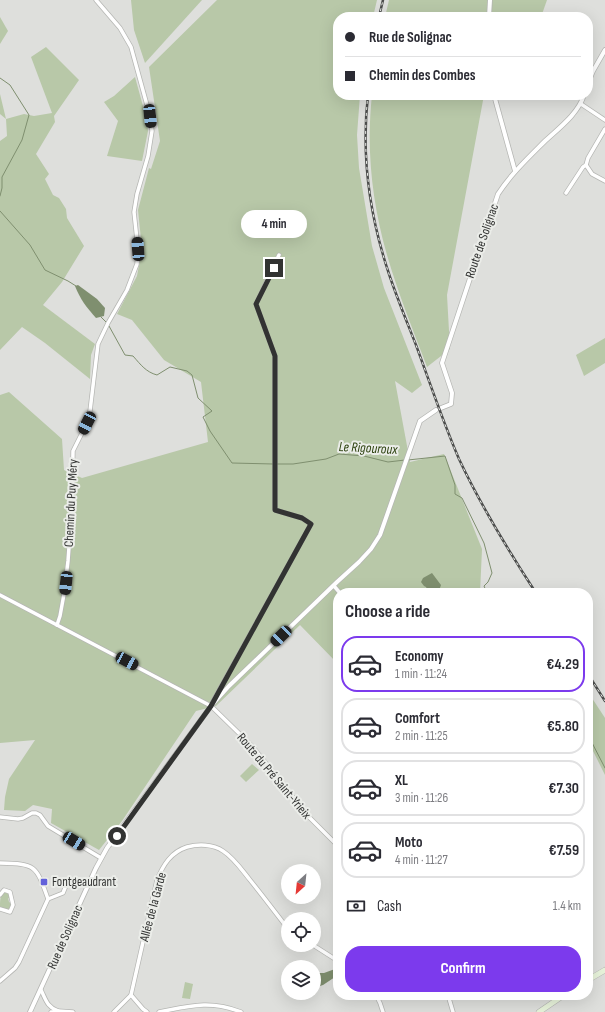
<!DOCTYPE html>
<meta charset="utf-8">
<style>
:root{--surface:#fff;--page:#f7f7f7;--text:#2b2b33;--muted:#7c7c81;--line:#e1e1e2;--accent:#7c3aed}
body{margin:0;font-family:"Sofia Sans Condensed",sans-serif;background:var(--page);color:var(--text);height:100vh;display:flex;flex-direction:column;font-size:15px;white-space:nowrap}
*{box-sizing:border-box;margin:0}
p{font-size:13px;color:var(--muted)}
.icon{flex:none;width:22px;height:22px;fill:none;stroke:currentColor;stroke-width:2;stroke-linecap:round;stroke-linejoin:round}
.map{position:relative;flex:1;overflow:hidden}
.drawer{position:absolute;left:333px;top:588px;width:260px;height:412px;display:flex;flex-direction:column;background:var(--surface);border-radius:16px;box-shadow:0 4px 16px #0002}
.drawer>*{flex:none}
.top-card{position:absolute;left:333px;top:12px;width:260px;height:88px;border-radius:16px;box-shadow:0 4px 16px #0002;display:grid;align-content:center;height:88px;padding:0 12px;background:var(--surface)}
.needle{width:26px;rotate:207deg}
.fabs{position:absolute;left:281px;top:864px;display:grid;gap:8px}
.fabs a{display:grid;place-items:center;width:40px;height:40px;border-radius:50%;background:var(--surface);box-shadow:0 4px 16px #0002;font-size:20px}
.end{position:absolute;width:18px;height:18px;margin:-9px;border:5px solid #323332;background:#fff;box-shadow:0 0 0 2px #fff}
.from{border-radius:50%}
.bubble{position:absolute;height:28px;border-radius:14px;background:var(--surface);box-shadow:0 4px 16px #0002;font-size:13px;font-weight:700;line-height:28px;text-align:center}
.car{position:absolute;width:12px;height:24px;margin:-12px -6px;border-radius:5px;box-shadow:0 0 3px 1px #0007;background:linear-gradient(#222 24%,#8ab4d8 0 40%,#222 0 76%,#8ab4d8 0 86%,#222 0)}
.top-card b{display:flex;align-items:center;gap:14px;height:38px;font-size:15px}
.top-card b+b{border-top:1px solid var(--line)}
.top-card i{width:10px;height:10px;background:var(--text)}
ul{padding:0;list-style:none}
li{display:flex;align-items:center;gap:12px;height:56px;margin:0 8px 6px;padding:0 4px;border:2px solid var(--line);border-radius:16px}
li div{flex:1}
li b{display:block;font-size:15px}
li em{font-style:normal;font-weight:700}
li.active{border-color:var(--accent)}
li>.icon{width:36px;height:36px;stroke-width:1.5}
h2{padding:0 12px;font-size:18px;line-height:48px}
.pay{display:flex;align-items:center;gap:10px;height:44px;padding:0 12px;font-size:15px}
.pay p{margin-inline-start:auto}
.button{display:flex;gap:8px;margin-top:auto;padding:8px 12px}
.button a{flex:1;height:46px;border-radius:16px;background:var(--accent);color:#fff;font-size:16px;font-weight:700;line-height:46px;text-align:center}
.map>svg:first-child{display:block}
</style>
<div class="map">
<svg width="605" height="1012" viewBox="0 0 605 1012">
<rect width="100%" height="100%" fill="#dedfdc"/>
<g fill="#b8c8a8">
<polygon points="131,0 202,0 145,63 134,30"/>
<polygon points="217,0 377,0 373,17 338,17 338,95 360,95 357,135 359,168 372,246 384,288 422,385 412,393 395,381 410,462 444,454 482,549 480,593 338,593 338,664 300,625 216,706 196,711 122,821 99,850 51,823 52,809 33,805 25,811 4,810 5,797 9,779 35,740 0,743 0,395 9,392 62,439 64,470 82,478 208,442 201,382 164,360 132,320 117,314 137,276 142,249 138,210 149,168 151,169 160,141 149,67"/>
<polygon points="389,0 547,0 541,17 385,17"/>
<polygon points="0,17 8,31 0,44"/>
<polygon points="46,47 79,80 54,116 55,122 36,154 49,174 45,179 53,195 59,198 66,209 67,218 84,246 62,282 43,305 95,344 91,355 90,379 45,343 22,327 0,350 0,141 7,136 6,119 0,114 0,94 6,119 24,114 34,116 52,113 31,57"/>
<polygon points="135,77 146,117 148,131 142,161 107,156 118,121 104,102 114,96"/>
<path d="M 372,95 L 484,95 L 447,295 L 450,349 L 427,367 C 413,330 398,293 387,255 C 372,203 366,149 372,95 Z"/>
<polygon points="605,338 605,363 584,376 576,355"/>
<polygon points="588,692 605,718 605,775 588,741"/>
<polygon points="252,764 259,770 246,782 240,776"/>
<path d="M 4,892 L 9,894 L 10,899 L 8,898 L 9,902 L 11,903 L 11,909 L 7,910 L 0,907 C 0,902 0,895 4,892 Z"/>
<polygon points="185,982 193,984 190,999 182,998"/>
</g>
<g fill="#7f8f6f">
<path d="M 78,285 L 97,299 L 105,308 L 104,316 L 96,318 C 87,308 80,299 75,286 Z"/>
<polygon points="432,573 441,585 440,588 435,593 429,593 426,587 424,586 421,582 423,578"/>
<polygon points="335,969 338,969 338,975 323,985 314,988 314,973 324,973"/>
</g>
<g fill="none" stroke-linecap="round" stroke-linejoin="round">
<g stroke="#7f8f6f" stroke-width="1">
<polyline points="0,78 10,85 29,115 22,140 2,177 2,188 0,196"/>
<polyline points="0,211 30,245 45,270 68,281 76,286"/>
<polyline points="101,317 107,323"/>
<path d="M 109,326 L 125,355 L 133,356 C 141,365 146,372 157,375 L 170,367 L 187,371 L 192,375 L 198,398 L 212,411 L 203,417 L 210,431 L 232,463 L 273,464"/>
<polyline points="408,460 445,456 455,485 455,494 462,498 484,543 492,573 488,582 484,586 487,593"/>
<polyline points="276,464 293,464 326,459 339,454 364,456 388,462 405,460"/>
<polyline points="588,735 605,768"/>
</g>
<g stroke="#b5b6b3" stroke-width="5">
<g id="minor">
<polyline points="581,104 605,120"/>
<polyline points="586,165 592,174 605,181"/>
<polyline points="566,193 583,167 586,165 588,158 605,129"/>
<polyline points="334,586 340,593"/>
<polyline points="0,595 211,706 252,746 309,817 338,846"/>
<polyline points="57,625 60,616 64,594 68,561 72,506 73,451 87,423 90,411 98,344 108,323 127,290 137,264 138,249 134,212 137,194 148,156 152,131 150,116 131,47 120,28 96,0"/>
<polyline points="212,703 311,524 302,518 275,510 275,356 256,304 279,255"/>
<polyline points="0,817 18,819 23,818 32,813 36,813 40,815 48,826 101,858"/>
<path d="M 0,863 C 36,864 36,865 48,899 L 19,962 L 15,968 L 0,981"/>
<polyline points="0,895 4,890 10,892 13,905 10,912 0,909"/>
<polyline points="48,899 63,893 67,883"/>
<polyline points="313,945 338,961"/>
<path d="M 41,990 C 46,1000 47,1007 58,1011 L 51,1012"/>
<path d="M 131,995 L 157,880 C 163,865 171,852 187,847 C 198,844 213,844 223,851 C 234,858 242,870 250,880 C 263,896 275,912 288,929"/>
<polyline points="376,995 380,1003 383,1012"/>
<polyline points="448,995 453,1012"/>
<polyline points="58,1011 73,1012"/>
<polyline points="114,1012 131,995 143,1009 147,1012"/>
<path d="M 159,1012 C 190,1006 210,1000 241,1012"/>
</g>
</g>
<g stroke="#b5b6b3" stroke-width="5.5">
<g id="tertiary">
<polyline points="489,17 490,0"/>
<polyline points="588,83 593,71 605,50"/>
<polyline points="494,95 515,171"/>
<path d="M 441,408 L 451,404 L 452,393 L 442,363 L 498,194 C 511,174 528,158 545,141 C 559,128 578,114 584,95"/>
<polyline points="30,1012 96,868 107,848 211,706 229,686 337,582 359,562 371,549 380,535 420,421 436,410"/>
</g>
</g>
<g stroke="#b5b6b3" stroke-width="6">
<g id="secondary">
<polyline points="588,980 605,970"/>
<polyline points="539,1012 564,995"/>
</g>
</g>
<use href="#minor" stroke="#fff" stroke-width="3.5"/>
<use href="#tertiary" stroke="#fff" stroke-width="4"/>
<use href="#secondary" stroke="#e8f4db" stroke-width="5"/>
<g stroke="#4b4c4b" stroke-width="2.5">
<g id="rail">
<polyline points="379,17 383,0"/>
<path d="M 368,95 C 361,155 370,217 389,274 C 397,298 407,322 416,345 C 430,383 443,422 459,459 C 481,506 508,550 536,593"/>
<polyline points="588,674 605,701"/>
</g>
</g>
<use href="#rail" stroke="#ebede9" stroke-width="1" stroke-dasharray="3" stroke-linecap="butt"/>
</g>
<g fill="none" stroke-linecap="round" stroke-linejoin="round">
<polyline stroke="#323332" stroke-width="5" points="117,836 211,706 311,524 302,518 275,510 275,356 256,304 274,268"/>
</g>
<rect fill="#6261da" stroke="#ebede9" stroke-width="1.5" x="40" y="878" width="8" height="8" rx="2"/>
<g text-anchor="middle" dominant-baseline="central" stroke-width="4" stroke-linejoin="round" paint-order="stroke">
<g font-size="13" fill="#323332" stroke="#ebede9">
<text transform="translate(482 241) rotate(-71)">Route de Solignac</text>
<text transform="translate(71 503) rotate(-87)">Chemin du Puy Méry</text>
<text transform="translate(274 776) rotate(50)">Route du Pré Saint-Yrieix</text>
<text transform="translate(153 907) rotate(-75)">Allée de la Garde</text>
<text transform="translate(65 937) rotate(-66)">Rue de Solignac</text>
</g>
<g font-size="13" fill="#323332" stroke="#ebede9" text-anchor="start">
<text x="52" y="882">Fontgeaudrant</text>
</g>
<g font-size="14" font-style="italic" fill="#2c410e" stroke="#ebede9">
<text transform="translate(368 448) rotate(3)">Le Rigouroux</text>
</g>
</g>
</svg>
<div class="fabs">
<a><svg class="needle" viewBox="-14 -14 28 28"><path d="M0-13l5 13h-10z" fill="#e53935"/><path d="M0 13l5-13h-10z" fill="#7c7c81"/></svg></a>
<a><svg class="icon" aria-label="locate" viewBox="0 0 24 24"><circle cx="12" cy="12" r="6"/><path d="M12 2v4M12 18v4M2 12h4M18 12h4"/></svg></a>
<a><svg class="icon" aria-label="layers" viewBox="0 0 24 24"><path d="M12 4l9 5-9 5-9-5zM3 14l9 5 9-5"/></svg></a>
</div>
<i class="end from" style="left:117px;top:836px"></i>
<i class="end" style="left:274px;top:268px"></i>
<div class="bubble" style="left:241px;top:210px;width:66px">4 min</div>
<i class="car" style="left:150px;top:116px;rotate:174deg"></i>
<i class="car" style="left:138px;top:249px;rotate:356deg"></i>
<i class="car" style="left:87px;top:423px;rotate:207deg"></i>
<i class="car" style="left:66px;top:583px;rotate:186deg"></i>
<i class="car" style="left:281px;top:636px;rotate:226deg"></i>
<i class="car" style="left:127px;top:661px;rotate:118deg"></i>
<i class="car" style="left:74px;top:841px;rotate:121deg"></i>
<div class="top-card">
<b><i class="from"></i>Rue de Solignac</b>
<b><i></i>Chemin des Combes</b>
</div>
<section class="drawer">
<h2>Choose a ride</h2>
<ul>
<li class="active"><svg class="icon" aria-label="car" viewBox="0 0 24 24"><path d="M5 17H2v-5l4-1 3-4h7l3 4 3 1v5h-3M9 17h6M6 11h13"/><circle cx="7" cy="17" r="2"/><circle cx="17" cy="17" r="2"/></svg><div><b>Economy</b><p>1 min · 11:24</p></div><em>€4.29</em></li>
<li><svg class="icon" aria-label="car" viewBox="0 0 24 24"><path d="M5 17H2v-5l4-1 3-4h7l3 4 3 1v5h-3M9 17h6M6 11h13"/><circle cx="7" cy="17" r="2"/><circle cx="17" cy="17" r="2"/></svg><div><b>Comfort</b><p>2 min · 11:25</p></div><em>€5.80</em></li>
<li><svg class="icon" aria-label="car" viewBox="0 0 24 24"><path d="M5 17H2v-5l4-1 3-4h7l3 4 3 1v5h-3M9 17h6M6 11h13"/><circle cx="7" cy="17" r="2"/><circle cx="17" cy="17" r="2"/></svg><div><b>XL</b><p>3 min · 11:26</p></div><em>€7.30</em></li>
<li><svg class="icon" aria-label="car" viewBox="0 0 24 24"><path d="M5 17H2v-5l4-1 3-4h7l3 4 3 1v5h-3M9 17h6M6 11h13"/><circle cx="7" cy="17" r="2"/><circle cx="17" cy="17" r="2"/></svg><div><b>Moto</b><p>4 min · 11:27</p></div><em>€7.59</em></li>
</ul>
<div class="pay"><svg class="icon" aria-label="cash" viewBox="0 0 24 24"><path d="M3 7h18v10H3z"/><circle cx="12" cy="12" r="2"/></svg>Cash<p>1.4 km</p></div>
<div class="button"><a>Confirm</a></div>
</section>
</div>
